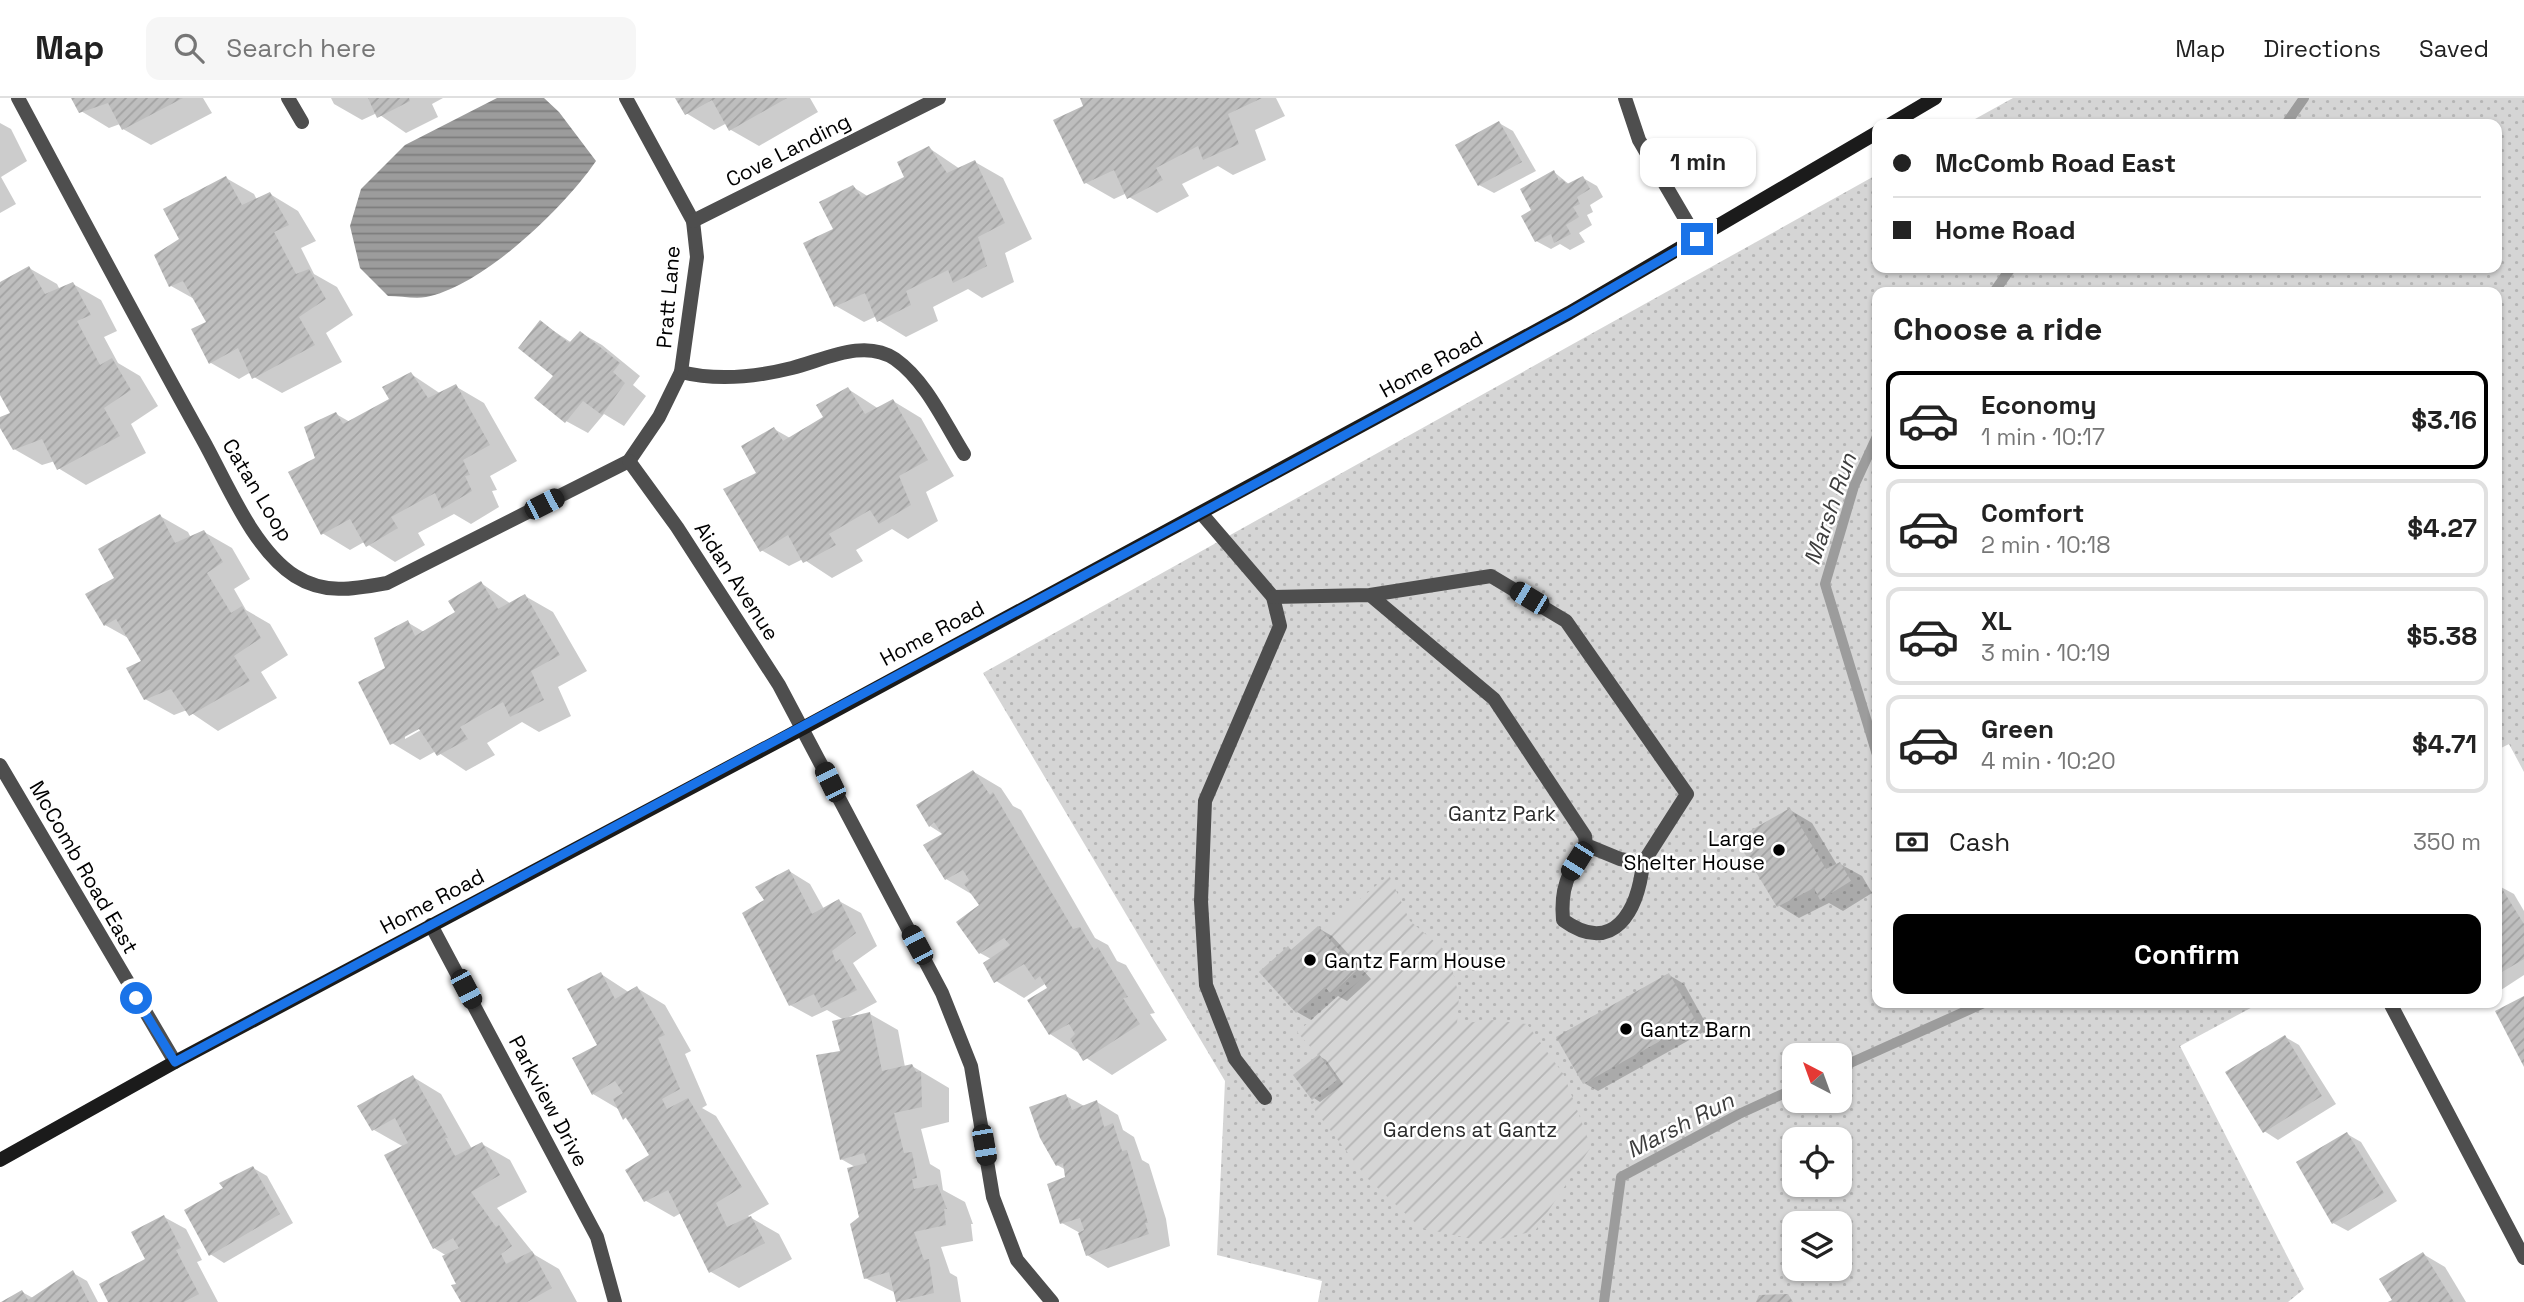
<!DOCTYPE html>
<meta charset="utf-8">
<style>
:root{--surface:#fff;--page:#f6f6f6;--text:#222;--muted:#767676;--line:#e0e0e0;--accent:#000}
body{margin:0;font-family:"Space Grotesk",sans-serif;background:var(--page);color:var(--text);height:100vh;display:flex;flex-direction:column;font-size:26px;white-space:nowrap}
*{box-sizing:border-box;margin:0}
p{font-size:23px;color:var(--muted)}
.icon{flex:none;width:38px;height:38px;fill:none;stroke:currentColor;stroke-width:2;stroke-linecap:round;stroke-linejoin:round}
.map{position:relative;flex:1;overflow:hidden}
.details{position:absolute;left:1872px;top:189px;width:630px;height:721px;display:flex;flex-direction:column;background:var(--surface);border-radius:14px;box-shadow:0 2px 5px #0004}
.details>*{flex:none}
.banner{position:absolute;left:1872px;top:21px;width:630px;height:154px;border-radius:14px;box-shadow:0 2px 5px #0004;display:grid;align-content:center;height:154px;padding:0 21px;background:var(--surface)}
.needle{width:46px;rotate:319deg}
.buttons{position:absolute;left:1782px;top:945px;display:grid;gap:14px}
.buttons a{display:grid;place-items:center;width:70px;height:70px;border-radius:14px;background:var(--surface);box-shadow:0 2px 5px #0004;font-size:35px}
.end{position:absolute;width:32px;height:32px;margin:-16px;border:9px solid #1a73e8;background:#fff;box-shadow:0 0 0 4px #fff}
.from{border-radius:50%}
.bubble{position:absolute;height:49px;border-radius:14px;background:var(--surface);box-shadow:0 2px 5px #0004;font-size:23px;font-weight:800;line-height:49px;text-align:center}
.car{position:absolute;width:21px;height:42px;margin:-21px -10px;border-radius:9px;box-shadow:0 0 5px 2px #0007;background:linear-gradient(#222 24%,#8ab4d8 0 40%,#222 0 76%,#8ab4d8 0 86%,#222 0)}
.banner b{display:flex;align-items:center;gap:24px;height:66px;font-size:26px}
.banner b+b{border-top:2px solid var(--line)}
.banner i{width:18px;height:18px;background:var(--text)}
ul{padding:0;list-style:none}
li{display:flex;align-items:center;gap:21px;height:98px;margin:0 14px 10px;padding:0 7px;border:4px solid var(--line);border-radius:14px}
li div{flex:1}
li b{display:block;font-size:26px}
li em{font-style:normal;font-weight:800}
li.active{border-color:var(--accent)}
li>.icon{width:63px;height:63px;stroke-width:1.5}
h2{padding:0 21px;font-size:32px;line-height:84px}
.pay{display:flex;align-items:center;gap:18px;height:77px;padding:0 21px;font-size:26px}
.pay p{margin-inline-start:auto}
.action{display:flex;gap:14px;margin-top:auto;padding:14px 21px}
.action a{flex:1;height:80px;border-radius:14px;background:var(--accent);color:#fff;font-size:28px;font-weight:800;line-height:80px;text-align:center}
header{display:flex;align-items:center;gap:42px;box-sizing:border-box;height:98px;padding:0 35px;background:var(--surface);border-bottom:2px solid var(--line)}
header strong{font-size:33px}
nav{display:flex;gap:38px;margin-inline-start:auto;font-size:24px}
.search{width:490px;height:63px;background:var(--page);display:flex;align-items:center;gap:18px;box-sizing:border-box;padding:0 24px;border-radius:14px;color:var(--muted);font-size:26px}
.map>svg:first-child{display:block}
</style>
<header>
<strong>Map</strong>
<div class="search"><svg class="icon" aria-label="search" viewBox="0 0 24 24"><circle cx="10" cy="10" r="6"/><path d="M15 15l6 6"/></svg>Search here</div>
<nav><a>Map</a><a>Directions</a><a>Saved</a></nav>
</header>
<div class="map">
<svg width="2524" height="1204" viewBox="0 0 2524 1204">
<defs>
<pattern id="grass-dots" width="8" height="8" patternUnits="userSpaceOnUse" patternTransform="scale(1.75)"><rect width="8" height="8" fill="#d5d5d5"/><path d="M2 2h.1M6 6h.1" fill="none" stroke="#b5b5b5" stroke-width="1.8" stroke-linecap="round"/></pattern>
<pattern id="garden-furrows" width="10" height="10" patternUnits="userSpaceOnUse" patternTransform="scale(1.75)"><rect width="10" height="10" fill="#d5d5d5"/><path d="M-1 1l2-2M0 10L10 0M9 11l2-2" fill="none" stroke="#b5b5b5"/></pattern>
<pattern id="water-rules" width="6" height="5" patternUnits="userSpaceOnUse" patternTransform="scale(1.75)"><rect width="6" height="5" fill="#9c9c9c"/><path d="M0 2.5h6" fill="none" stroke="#7d7d7d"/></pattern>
<pattern id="building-hatch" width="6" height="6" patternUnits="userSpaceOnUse" patternTransform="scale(1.75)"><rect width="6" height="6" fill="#bebebe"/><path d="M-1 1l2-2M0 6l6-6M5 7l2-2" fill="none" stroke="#a2a2a2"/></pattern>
</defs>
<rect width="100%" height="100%" fill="#fff"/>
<path fill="url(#grass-dots)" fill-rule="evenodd" d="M 2013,0 L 2524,0 L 2524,674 L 2509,646 L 2497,652 L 2497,194 L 1878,194 L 1878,905 L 2260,905 L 2180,948 L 2304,1191 L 2288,1204 L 1318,1204 L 1322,1183 L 1217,1157 L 1225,983 L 983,575 L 1878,76 L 1878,170 L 2497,170 L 2497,26 L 1966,26 ZM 1794,957 L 1839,957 L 1839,1003 L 1794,1003 ZM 1794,1041 L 1839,1041 L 1839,1087 L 1794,1087 ZM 1794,1125 L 1839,1125 L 1839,1171 L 1794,1171 Z"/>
<polygon fill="url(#garden-furrows)" points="1389,777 1410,823 1448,855 1459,898 1457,926 1491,922 1527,926 1564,977 1591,1049 1535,1133 1486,1144 1421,1130 1367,1080 1311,1007 1340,982 1297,934 1364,879 1321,833"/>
<path fill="url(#water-rules)" d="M 497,0 L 544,0 L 559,14 L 596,63 C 564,110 483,188 426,199 C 415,201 400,198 388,198 L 360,170 L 350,128 L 361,91 L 405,47 Z"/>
<g fill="#0003" fill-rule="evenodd">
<polygon points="73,0 203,0 212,15 151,47 123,31 120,26 109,30 81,13"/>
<polygon points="331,0 443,0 432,6 438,19 406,35 377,15 362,22 334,6"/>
<polygon points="677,0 810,0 818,14 759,48 731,32 727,25 714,32 686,15"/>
<polygon points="1082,0 1276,0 1285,18 1255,32 1266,62 1233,77 1218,68 1182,86 1189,98 1157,115 1129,99 1127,95 1114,101 1086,85 1086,9"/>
<polygon points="0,25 11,31 27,63 1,79 16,106 0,115"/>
<polygon points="1499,25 1513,33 1536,73 1494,95 1479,87"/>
<polygon points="929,50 960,71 975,64 1003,80 1032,141 1005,155 1014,184 982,200 968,191 933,209 938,223 906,239 878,222 877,218 864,224 836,208 836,132 853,89 869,99 906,80"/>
<polygon points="1554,74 1570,87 1583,80 1597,88 1603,99 1590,107 1593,114 1587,117 1592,127 1579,135 1585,144 1570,152 1560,146 1551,151 1536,143 1533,113"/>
<polygon points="226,80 254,96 257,102 270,96 298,113 316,143 301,150 314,176 337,189 353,217 326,235 342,264 282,295 254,279 251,274 239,281 211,265 208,224 196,202 171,188 181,141"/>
<polygon points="29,170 57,186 60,192 73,186 101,202 117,233 104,239 118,265 140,278 158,308 131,326 146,355 86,387 58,370 55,363 42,367 14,351 0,327 0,321 13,315 0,293 0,186"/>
<polygon points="540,224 572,245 581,235 602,247 640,278 633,287 646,298 624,328 604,316 588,335 566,323"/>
<polygon points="411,276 441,296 455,288 484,305 517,363 490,378 497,392 492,393 499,409 471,426 454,416 418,435 425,447 395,464 364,444 350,452 322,435 317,361 336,316 350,324 392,302"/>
<polygon points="848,291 879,311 893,303 921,320 954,378 926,394 938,423 908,441 892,431 856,452 863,463 832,480 803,461 789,468 761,452 758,376 774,331 790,340 826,320"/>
<polygon points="160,418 188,434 191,440 204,434 232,450 250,481 234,491 246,512 270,526 288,557 261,574 277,600 218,633 187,612 174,617 145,601 143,564 130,541 105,527 117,480"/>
<path d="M 481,485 L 511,506 L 525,498 L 553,514 L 587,573 L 558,589 L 571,618 L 539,634 L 522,624 L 487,645 L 495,657 L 466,673 L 436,653 L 420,662 L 392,645 L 387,570 L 407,524 L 424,534 L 458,515 ZM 426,625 L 428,628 L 405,641 L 405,637 Z"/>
<polygon points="974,674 1001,690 1013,708 1021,712 1095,840 1108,847 1117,863 1126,867 1155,915 1150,916 1167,942 1112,977 1050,936 1050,891 1045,886 1024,900 996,883 991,861 980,855 981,808 973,797 946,781 944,737 930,728"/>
<polygon points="1790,712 1812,725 1837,767 1840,766 1862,778 1872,795 1843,813 1829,805 1799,820 1778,807"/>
<polygon points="789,773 810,786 824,811 839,803 861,815 877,848 853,865 877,904 849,919 870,916 898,932 905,969 912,968 949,990 949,1024 921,1031 930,1066 940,1072 943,1092 965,1104 973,1126 971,1126 973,1143 941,1149 950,1175 957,1179 961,1204 900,1204 896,1195 865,1180 857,1070 841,1061 844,922 827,912 812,919 790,907 766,803"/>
<polygon points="2499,788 2514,796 2524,813 2524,877 2501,892 2497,890"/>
<polygon points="1318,830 1332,838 1371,881 1347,903 1338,898 1311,922 1297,914 1292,853"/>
<polygon points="601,876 630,895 637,890 665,907 691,953 685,956 707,1007 702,1010 716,1018 769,1106 748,1118 779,1136 792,1161 739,1190 711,1174 681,1115 674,1119 646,1103 652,1057 620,1012 593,996 599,948"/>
<polygon points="1669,877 1684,886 1709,931 1598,993 1584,985"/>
<polygon points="2285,939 2299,947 2336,1006 2278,1042 2264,1033"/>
<polygon points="1319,958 1326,962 1343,986 1320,1004 1314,1000"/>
<polygon points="413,979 441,996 472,1051 482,1046 510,1062 527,1094 497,1110 535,1157 559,1171 577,1204 463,1204 447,1158 434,1150 404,1049 374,1032"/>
<polygon points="1066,998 1086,1009 1097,1004 1118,1017 1123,1032 1134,1039 1142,1062 1149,1066 1166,1121 1170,1148 1108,1170 1087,1157 1080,1135 1062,1125 1067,1080 1066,1072 1057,1067"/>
<polygon points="2347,1036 2361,1044 2397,1103 2348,1133 2333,1125"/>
<polygon points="253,1070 267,1078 293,1125 224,1165 210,1156 226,1091"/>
<polygon points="164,1119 186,1131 202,1162 197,1164 218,1204 110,1204 147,1162"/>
<polygon points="2423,1156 2445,1169 2466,1204 2391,1204"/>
<polygon points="73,1175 87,1183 98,1204 5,1204 22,1194 33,1200"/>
</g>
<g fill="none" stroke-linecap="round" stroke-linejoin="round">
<g stroke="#9c9c9c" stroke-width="10">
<polyline points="2286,26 2304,0"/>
<polyline points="1994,194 2011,170"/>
<polyline points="1878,336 1854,388 1825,486 1878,660"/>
<polyline points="1839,970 1984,905"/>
<polyline points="1604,1204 1621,1079 1739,1016 1794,991"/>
</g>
</g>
<g fill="url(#building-hatch)">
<polygon points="71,0 183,0 122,32 108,5 79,15"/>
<polygon points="368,0 409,0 410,3 377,20"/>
<polygon points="675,0 787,0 729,33 712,2 685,17"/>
<polygon points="1080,0 1262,0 1228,16 1239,46 1203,62 1198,48 1156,70 1163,82 1127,101 1114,72 1084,86 1053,22 1083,8"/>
<polygon points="1499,23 1522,64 1478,88 1455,47"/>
<polygon points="929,48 947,75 975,62 1005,125 978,139 987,168 953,185 948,172 906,193 911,207 877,224 865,195 834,209 803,145 833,131 819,104 853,87 862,100 904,79 897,64"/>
<polygon points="1554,72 1559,83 1562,81 1567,86 1583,78 1590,91 1577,99 1580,106 1573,109 1579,119 1566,127 1571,136 1554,145 1551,136 1535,144 1521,118 1531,112 1520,91"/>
<polygon points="226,78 242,107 270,94 289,127 274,134 296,176 309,171 326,201 299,219 315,247 252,281 238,250 209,266 191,231 206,224 183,183 169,189 154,157 179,141 163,111"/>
<polygon points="29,168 45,196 73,184 91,217 77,223 100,267 112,260 131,292 104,310 120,338 57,372 42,341 13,352 0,330 0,319 10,315 0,297 0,184"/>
<polygon points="540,222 569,245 580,233 620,265 613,274 625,285 602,317 583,303 565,325 534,300 553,278 518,250"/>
<polygon points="411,274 428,300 456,286 490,347 463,362 470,377 465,378 472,393 442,411 435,395 391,419 398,430 366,449 350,421 321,437 288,374 315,360 304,329 336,314 343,326 389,301 382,289"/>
<polygon points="848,289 865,316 893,301 928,362 899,378 911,407 879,426 870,412 829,436 836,447 803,465 788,437 760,454 723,391 756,375 741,348 774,329 783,343 823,319 816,307"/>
<polygon points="160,416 175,445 204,432 223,464 207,475 231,515 242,508 261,540 234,558 250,583 189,618 171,591 144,602 126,570 141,563 116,521 104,528 85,496 114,480 98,451"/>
<polygon points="481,483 498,511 525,496 560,557 531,573 544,602 510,619 503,604 460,629 468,641 437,658 419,631 390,647 358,584 385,570 374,540 408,522 415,538 455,514 448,503"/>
<polygon points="973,672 990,697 993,694 1073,831 1080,829 1094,852 1098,849 1128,899 1123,900 1140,926 1083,963 1070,941 1075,936 1069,926 1049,937 1027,902 1047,890 1040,878 1035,882 1024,866 994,885 983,865 1010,847 1004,840 979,856 956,824 979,807 964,786 969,782 963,772 945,782 923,747 942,736 934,724 929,729 916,707"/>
<polygon points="1790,710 1826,771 1840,764 1851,783 1820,802 1814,790 1777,809 1736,741"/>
<polygon points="789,771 812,816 839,801 856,835 832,853 836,864 840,861 857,892 821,910 814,896 789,908 742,815 764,802 755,789"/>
<polygon points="2499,786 2524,826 2524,861 2497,877"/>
<polygon points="1318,828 1357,872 1331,896 1325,889 1296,915 1259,874 1288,848 1291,852"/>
<polygon points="601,874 615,901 637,888 665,937 658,940 680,991 662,1001 667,1011 688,1000 742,1089 716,1105 727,1129 751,1118 765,1145 709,1175 668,1092 644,1104 625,1072 649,1057 626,1019 623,1022 613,1001 623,995 615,983 592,997 572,960 597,947 567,891"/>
<polygon points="1669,875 1696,923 1583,986 1556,939"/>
<polygon points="2524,898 2524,969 2495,913"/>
<polygon points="870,914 882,973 912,966 916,974 921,973 922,1009 894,1015 904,1055 912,1054 917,1080 912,1081 914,1091 937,1086 947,1111 944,1111 946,1127 914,1134 924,1162 929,1161 934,1195 896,1204 889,1174 864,1181 850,1126 859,1119 847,1070 867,1065 864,1055 840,1062 816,957 840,953 832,923"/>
<polygon points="2285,937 2322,998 2263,1035 2225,974"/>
<polygon points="1319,956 1337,982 1312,1002 1293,977"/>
<polygon points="413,977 448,1040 445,1040 455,1058 482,1044 500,1077 471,1094 496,1129 499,1127 512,1148 501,1156 506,1166 532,1153 552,1190 527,1204 461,1204 451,1187 456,1186 442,1158 459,1150 453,1140 433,1151 384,1057 408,1045 395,1020 372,1033 357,1008"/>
<polygon points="1066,996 1072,1012 1097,1002 1104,1029 1113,1025 1122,1053 1127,1052 1148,1125 1145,1125 1149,1136 1086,1158 1078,1135 1084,1132 1080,1120 1060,1126 1047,1086 1065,1079 1063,1065 1056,1068 1040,1040 1029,1009"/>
<polygon points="2347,1034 2384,1095 2332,1126 2296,1064"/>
<polygon points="253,1068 280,1116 209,1158 184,1112 223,1090 219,1085"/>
<polygon points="164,1117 181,1150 176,1152 199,1196 184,1204 108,1204 99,1186 145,1161 131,1134"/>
<polygon points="2423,1154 2454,1204 2388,1204 2392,1202 2379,1181"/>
<polygon points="73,1172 89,1204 1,1204 22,1192 28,1202"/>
<polygon points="1788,1196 1793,1204 1756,1204 1759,1197"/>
</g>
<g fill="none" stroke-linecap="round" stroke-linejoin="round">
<g stroke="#4e4e4e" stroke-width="14">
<polyline points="288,0 302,24"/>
<path d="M 681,274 C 717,283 756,279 792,270 C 824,262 864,240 895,261 C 926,283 944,324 964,356"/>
<polyline points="1201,415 1273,499 1280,528 1205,703 1201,803 1206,887 1235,961 1265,1000"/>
<polyline points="1273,499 1370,497 1494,601 1585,738 1586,747 1620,761 1643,765 1687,696 1566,523 1491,478 1370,497"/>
<path d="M 1586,747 C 1569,775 1560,788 1563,822 C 1614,859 1638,812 1643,765"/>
</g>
<g stroke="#4e4e4e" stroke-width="14">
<path d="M 18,0 C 79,114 140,229 203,342 C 227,385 253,451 295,478 C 325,497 354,491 387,485 L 629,363 L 659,319 L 681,274 L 697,159 L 693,123 L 626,0"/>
<polyline points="1625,0 1639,42 1697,141"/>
<polyline points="693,123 939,0"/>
<polyline points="629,363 677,429 779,587 942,895 971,968 993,1099 1017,1162 1052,1204"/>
<polyline points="0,667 175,964"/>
<polyline points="431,827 597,1139 615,1204"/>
<polyline points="2390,905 2524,1160"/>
</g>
<g stroke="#1b1b1b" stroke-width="14">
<polyline points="1891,26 1935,0"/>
<polyline points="0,1062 175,964 803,630 1569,215 1878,34"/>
</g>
</g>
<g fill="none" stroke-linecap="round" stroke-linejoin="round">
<polyline stroke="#1a73e8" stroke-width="9" points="136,900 175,964 1238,395 1569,215 1697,141"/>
</g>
<g fill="#000" stroke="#fff" stroke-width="2.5">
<circle cx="1779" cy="752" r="7"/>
<circle cx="1310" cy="862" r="7"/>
<circle cx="1626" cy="931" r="7"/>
</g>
<g text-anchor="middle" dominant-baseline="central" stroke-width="5" stroke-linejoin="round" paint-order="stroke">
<g font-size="21" fill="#000" stroke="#fff">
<text transform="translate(788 52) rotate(-27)">Cove Landing</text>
<text transform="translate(668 199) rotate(-85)">Pratt Lane</text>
<text transform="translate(1431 266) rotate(-29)">Home Road</text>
<text transform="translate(258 392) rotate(59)">Catan Loop</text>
<text transform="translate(737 483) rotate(57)">Aidan Avenue</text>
<text transform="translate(932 535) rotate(-28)">Home Road</text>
<text transform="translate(84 769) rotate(60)">McComb Road East</text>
<text transform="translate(432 803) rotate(-28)">Home Road</text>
<text transform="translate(549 1003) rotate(62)">Parkview Drive</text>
</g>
<g font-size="21" fill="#2c2c2c" stroke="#fff">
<text x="1502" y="715">Gantz Park</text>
<text x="1470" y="1031">Gardens at Gantz</text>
</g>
<g font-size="21" fill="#000" stroke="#fff" text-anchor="start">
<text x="1765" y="740" text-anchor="end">Large<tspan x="1765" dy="24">Shelter House</tspan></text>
<text x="1324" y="862">Gantz Farm House</text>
<text x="1640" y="931">Gantz Barn</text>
</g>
<g font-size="23" font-style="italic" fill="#3d3d3d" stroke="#fff">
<text transform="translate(1830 411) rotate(-71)">Marsh Run</text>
<text transform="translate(1680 1027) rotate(-27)">Marsh Run</text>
</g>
</g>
</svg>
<div class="buttons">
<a><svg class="needle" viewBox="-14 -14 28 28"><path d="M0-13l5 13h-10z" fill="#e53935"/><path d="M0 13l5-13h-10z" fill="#767676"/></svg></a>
<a><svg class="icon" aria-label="locate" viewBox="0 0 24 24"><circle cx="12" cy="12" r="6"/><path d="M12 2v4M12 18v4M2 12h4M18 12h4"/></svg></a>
<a><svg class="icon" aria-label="layers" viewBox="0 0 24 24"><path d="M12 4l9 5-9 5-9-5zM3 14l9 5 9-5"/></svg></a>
</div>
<i class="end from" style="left:136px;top:900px"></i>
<i class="end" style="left:1697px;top:141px"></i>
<div class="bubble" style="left:1640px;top:40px;width:116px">1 min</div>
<i class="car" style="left:544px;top:406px;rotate:63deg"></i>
<i class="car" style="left:1529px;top:500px;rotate:301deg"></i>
<i class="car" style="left:830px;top:684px;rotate:334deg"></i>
<i class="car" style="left:1577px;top:763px;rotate:212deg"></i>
<i class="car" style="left:917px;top:847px;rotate:332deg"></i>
<i class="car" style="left:466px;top:891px;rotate:152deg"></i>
<i class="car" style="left:984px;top:1047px;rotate:170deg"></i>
<div class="banner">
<b><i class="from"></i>McComb Road East</b>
<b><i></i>Home Road</b>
</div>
<section class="details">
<h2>Choose a ride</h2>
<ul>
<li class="active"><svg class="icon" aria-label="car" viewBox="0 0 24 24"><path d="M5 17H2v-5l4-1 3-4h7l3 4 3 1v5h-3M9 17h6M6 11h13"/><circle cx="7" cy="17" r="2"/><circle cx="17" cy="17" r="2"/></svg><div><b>Economy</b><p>1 min · 10:17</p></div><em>$3.16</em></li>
<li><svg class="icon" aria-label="car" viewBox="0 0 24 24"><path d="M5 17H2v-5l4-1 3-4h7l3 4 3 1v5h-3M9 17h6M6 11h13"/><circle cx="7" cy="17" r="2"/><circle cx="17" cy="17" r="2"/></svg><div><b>Comfort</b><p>2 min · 10:18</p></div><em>$4.27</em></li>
<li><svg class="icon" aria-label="car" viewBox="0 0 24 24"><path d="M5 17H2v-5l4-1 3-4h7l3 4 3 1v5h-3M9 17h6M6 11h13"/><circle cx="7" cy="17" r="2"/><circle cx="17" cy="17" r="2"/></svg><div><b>XL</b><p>3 min · 10:19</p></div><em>$5.38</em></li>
<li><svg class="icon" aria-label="car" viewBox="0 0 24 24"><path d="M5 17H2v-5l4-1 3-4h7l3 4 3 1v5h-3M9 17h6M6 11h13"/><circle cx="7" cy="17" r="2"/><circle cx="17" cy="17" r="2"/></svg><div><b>Green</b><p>4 min · 10:20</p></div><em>$4.71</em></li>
</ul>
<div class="pay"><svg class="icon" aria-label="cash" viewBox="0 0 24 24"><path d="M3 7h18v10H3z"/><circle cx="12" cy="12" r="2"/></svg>Cash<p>350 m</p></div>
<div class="action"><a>Confirm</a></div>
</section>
</div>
